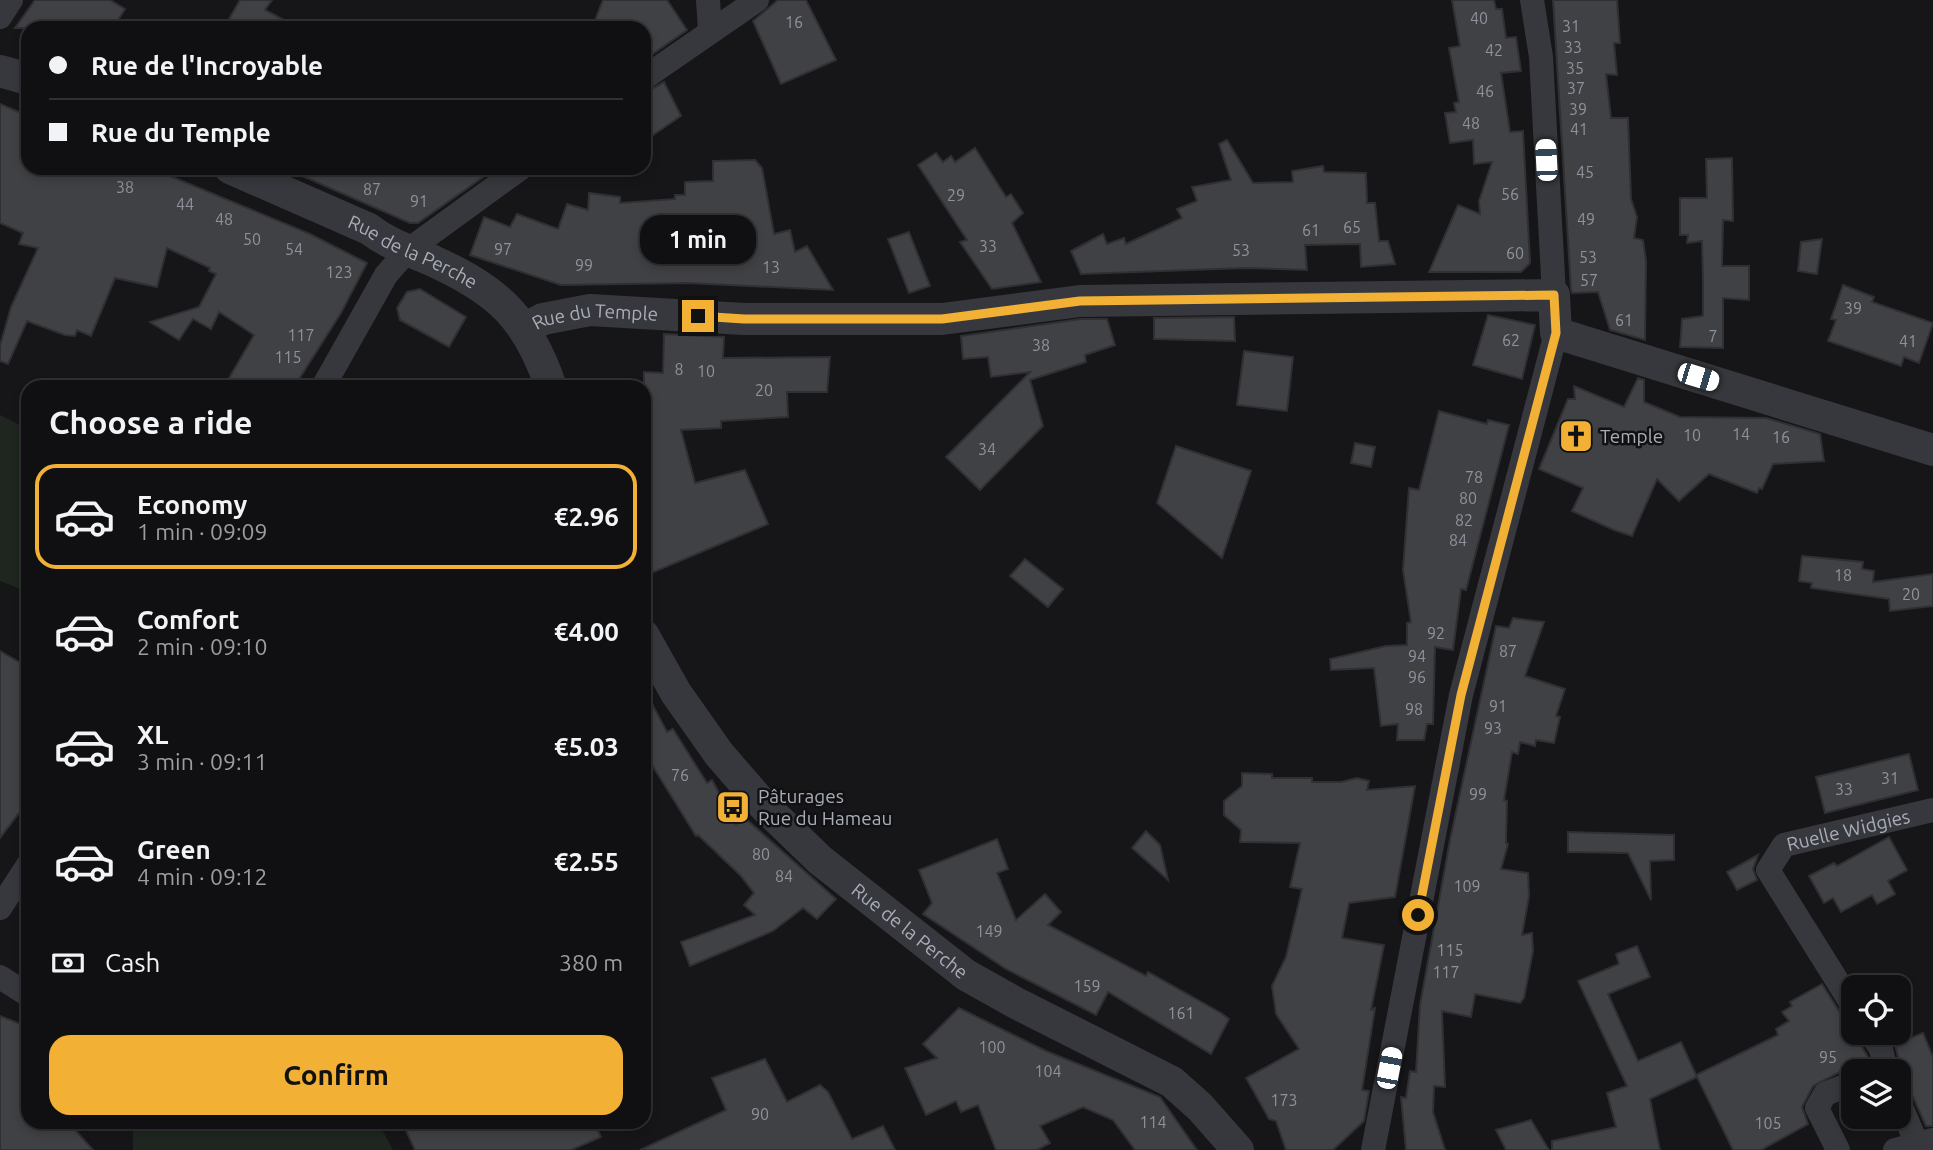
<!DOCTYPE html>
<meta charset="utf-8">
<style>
:root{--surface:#101012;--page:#1e1e20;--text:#f1f3f6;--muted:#9c9d9f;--line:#303032;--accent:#f2b134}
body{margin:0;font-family:Ubuntu,sans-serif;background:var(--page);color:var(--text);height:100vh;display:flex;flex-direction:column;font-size:26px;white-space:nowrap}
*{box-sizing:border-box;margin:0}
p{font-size:23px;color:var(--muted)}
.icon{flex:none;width:38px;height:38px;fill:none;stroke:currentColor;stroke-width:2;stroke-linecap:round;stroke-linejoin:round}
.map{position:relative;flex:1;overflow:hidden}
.side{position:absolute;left:21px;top:380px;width:630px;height:749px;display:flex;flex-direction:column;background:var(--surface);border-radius:21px;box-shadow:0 4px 10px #0003,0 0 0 2px var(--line)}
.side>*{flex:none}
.hud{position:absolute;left:21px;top:21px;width:630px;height:154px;border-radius:21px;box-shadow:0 4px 10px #0003,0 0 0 2px var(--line);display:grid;align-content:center;height:154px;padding:0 28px;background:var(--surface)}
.fabs{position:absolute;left:1841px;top:975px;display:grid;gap:14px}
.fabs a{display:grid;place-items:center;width:70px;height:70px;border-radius:14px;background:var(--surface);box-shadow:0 4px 10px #0003,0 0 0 2px var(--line);font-size:35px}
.end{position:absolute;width:32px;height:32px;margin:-16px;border:9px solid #f2b134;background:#111;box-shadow:0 0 0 4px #111}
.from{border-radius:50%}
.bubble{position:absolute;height:49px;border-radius:21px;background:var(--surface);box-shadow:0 4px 10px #0003,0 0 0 2px var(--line);font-size:23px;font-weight:700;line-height:49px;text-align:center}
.car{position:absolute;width:21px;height:42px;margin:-21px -10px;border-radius:9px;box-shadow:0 0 5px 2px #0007;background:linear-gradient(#fff 24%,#345 0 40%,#fff 0 76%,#345 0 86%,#fff 0)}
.hud b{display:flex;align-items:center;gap:24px;height:66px;font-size:26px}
.hud b+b{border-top:2px solid var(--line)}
.hud i{width:18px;height:18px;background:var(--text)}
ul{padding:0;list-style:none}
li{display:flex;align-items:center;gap:21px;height:105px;margin:0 14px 10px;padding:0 14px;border:4px solid transparent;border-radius:21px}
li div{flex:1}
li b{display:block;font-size:26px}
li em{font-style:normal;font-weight:700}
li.current{border-color:var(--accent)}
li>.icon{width:63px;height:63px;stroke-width:1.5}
h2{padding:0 28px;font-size:32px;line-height:84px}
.pay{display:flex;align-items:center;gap:18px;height:77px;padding:0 28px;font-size:26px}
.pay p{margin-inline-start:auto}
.button{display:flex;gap:14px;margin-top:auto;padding:14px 28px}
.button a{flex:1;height:80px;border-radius:21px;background:var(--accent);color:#111;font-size:28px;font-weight:700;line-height:80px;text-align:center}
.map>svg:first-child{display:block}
</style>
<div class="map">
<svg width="1933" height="1150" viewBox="0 0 1933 1150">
<rect width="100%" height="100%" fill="#161618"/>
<g fill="#1e261f">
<polygon points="0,415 28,429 28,592 0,581"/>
<polygon points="133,1122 378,1122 393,1150 133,1150"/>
</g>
<g fill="#404145" stroke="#303034" stroke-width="2">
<polygon points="35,0 110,0 125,9 113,28 15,28"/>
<polygon points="240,0 272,0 265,10 299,28 247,28 229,19"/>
<polygon points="603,0 667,0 687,30 644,60 644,28 592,28"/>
<polygon points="778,0 806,0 836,60 781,84 753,21"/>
<polygon points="1452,0 1494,0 1496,9 1502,9 1506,38 1516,37 1521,71 1501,73 1510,132 1523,131 1530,263 1521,272 1429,272 1458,205 1480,214 1479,201 1492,162 1474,164 1473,140 1450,143 1445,113 1456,112 1454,103 1459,102 1449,48 1460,46"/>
<polygon points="1553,0 1617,0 1620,43 1614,43 1617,75 1606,74 1611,118 1628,118 1631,199 1637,217 1634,238 1643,240 1646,261 1645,340 1610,330 1598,292 1572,293 1571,289"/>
<polygon points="664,82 681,116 644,141 644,93"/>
<polygon points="0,104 28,116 28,168 151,168 310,234 367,263 341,313 294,387 224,387 254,335 219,312 211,329 193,319 179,340 150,322 199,307 216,274 209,271 210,268 167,248 157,287 115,278 91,336 77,330 75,336 65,335 27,321 8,364 0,361 0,346 11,307 38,248 19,244 23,233 0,223"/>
<polygon points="1227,140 1253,183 1293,182 1292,171 1323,166 1324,172 1366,173 1367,203 1375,203 1379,241 1388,241 1395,264 1361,267 1360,244 1305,245 1307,270 1245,268 1081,274 1071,251 1103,234 1107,244 1124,238 1126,244 1182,218 1177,209 1197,201 1192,187 1231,180 1219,144"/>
<polygon points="975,148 1006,197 1011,194 1023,213 1012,223 1041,282 992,289 960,242 967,240 918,165 936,153 943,162 951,156 955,162"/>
<polygon points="1732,158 1733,221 1723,220 1722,266 1749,266 1749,300 1723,298 1723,348 1680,347 1682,319 1703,316 1703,282 1702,241 1687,243 1688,235 1680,235 1680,198 1707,198 1706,159"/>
<polygon points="755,160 762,168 774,234 790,230 795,252 807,246 833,290 688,283 561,285 470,255 484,217 510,227 517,214 558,229 567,204 588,210 589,193 620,197 620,203 675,199 675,195 685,195 685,182 713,181 713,161"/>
<polygon points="284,168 496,168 418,223 410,223"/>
<polygon points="909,232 930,286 909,293 888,239"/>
<polygon points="1822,239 1817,274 1798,271 1801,242"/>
<polygon points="1843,285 1874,297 1872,302 1933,323 1919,363 1904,357 1901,366 1828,341 1836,320 1831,319"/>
<polygon points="420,289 466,317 449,347 400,320 397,308 407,292"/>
<polygon points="1488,315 1535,325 1522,379 1473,365"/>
<polygon points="1234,317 1235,341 1154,339 1154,318"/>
<polygon points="1081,319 1107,319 1115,345 1085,355 1086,362 1030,380 1043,426 980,490 946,457 1030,372 991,377 988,357 963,359 961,336"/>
<polygon points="664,334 724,337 723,358 830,357 827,392 787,392 788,417 721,421 721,428 681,430 695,483 745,470 768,524 644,576 644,372 663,373"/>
<polygon points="1244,351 1293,357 1287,411 1237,405"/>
<polygon points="1638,378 1644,380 1644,402 1680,417 1766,418 1820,434 1824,461 1773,464 1762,489 1759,488 1757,493 1709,474 1679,501 1657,479 1632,536 1614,530 1572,511 1583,488 1539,469 1568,399 1575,399 1574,386 1624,407"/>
<polygon points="1439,411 1487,424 1488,420 1509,425 1466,590 1461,589 1453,650 1435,647 1433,724 1427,724 1424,740 1397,740 1398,724 1381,726 1374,668 1331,670 1330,659 1386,646 1407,645 1407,623 1411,622 1403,570 1409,488 1419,490"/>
<polygon points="1355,443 1375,447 1371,467 1351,463"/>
<polygon points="1176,446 1251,471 1222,558 1157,503"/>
<polygon points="1802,556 1863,562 1862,569 1874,571 1873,582 1933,574 1933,606 1890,611 1889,599 1811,588 1812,583 1799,581"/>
<polygon points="1025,559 1063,589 1048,607 1010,576"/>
<polygon points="1513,618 1544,622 1525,676 1565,689 1556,716 1560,717 1554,743 1536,740 1535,746 1520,742 1518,754 1512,752 1504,800 1507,801 1506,843 1508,844 1501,869 1528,873 1529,896 1522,935 1532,933 1533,951 1524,998 1520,1003 1475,994 1471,1017 1442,1011 1445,1087 1434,1086 1433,1112 1445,1150 1406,1150 1401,1097 1406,1098 1410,1071 1416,1072 1420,1005 1450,840 1496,626 1509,628"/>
<polygon points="0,651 28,667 28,801 0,838"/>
<polygon points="644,689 667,732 673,729 707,783 712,780 736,824 745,818 836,899 817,919 803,908 773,931 690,966 681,942 755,915 744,905 754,893 740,875 698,835 696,836 644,752"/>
<polygon points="1909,754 1918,790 1825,813 1816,777"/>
<polygon points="1242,773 1272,774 1272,778 1312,778 1312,782 1341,782 1357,778 1369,781 1367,790 1415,786 1395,897 1349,903 1342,938 1384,945 1371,1010 1375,1008 1362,1090 1369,1091 1364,1121 1333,1150 1286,1150 1276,1121 1269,1119 1246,1078 1299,1049 1276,1014 1272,986 1286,957 1302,889 1290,887 1300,843 1240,842 1241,830 1224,815 1224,801 1242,786"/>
<polygon points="1146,831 1160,845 1168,880 1132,848"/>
<polygon points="1568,832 1674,835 1674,860 1650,861 1651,900 1628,853 1568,852"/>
<polygon points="1889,837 1907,870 1888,881 1895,894 1877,904 1872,895 1841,912 1833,898 1824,903 1809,876 1834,863 1837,866"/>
<polygon points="997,839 1008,869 997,873 1016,920 1045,894 1061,912 1048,925 1146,976 1148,972 1221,1013 1229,1019 1211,1054 1108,992 1096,1015 1006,969 923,914 932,903 919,870"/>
<polygon points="1758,855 1753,869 1757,880 1737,890 1727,872"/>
<polygon points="1637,946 1650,977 1608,994 1638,1061 1681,1042 1697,1077 1650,1099 1660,1150 1552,1150 1552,1141 1616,1127 1607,1093 1627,1086 1578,981 1619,964 1616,954"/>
<polygon points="1822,984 1841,1014 1853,1021 1853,1032 1868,1057 1813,1086 1802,1107 1808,1124 1761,1150 1733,1150 1696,1075 1778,1035 1776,1029 1789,1021 1782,1012 1792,1006 1790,1002"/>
<polygon points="959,1008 1046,1051 1160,1097 1197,1150 1135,1150 1113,1120 1083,1107 1040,1126 1050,1143 1037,1150 996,1150 978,1105 961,1112 956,1101 926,1115 905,1068 937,1058 923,1044"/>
<polygon points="0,1016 28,1027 28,1122 68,1122 93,1150 0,1150"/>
<polygon points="1923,1033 1933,1057 1933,1126 1926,1126 1901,1070 1895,1044"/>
<polygon points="765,1059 787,1102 820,1085 828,1092 852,1139 883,1126 895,1150 640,1150 726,1110 712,1078"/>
<polygon points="1531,1120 1549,1150 1506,1150 1496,1130"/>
<polygon points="402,1122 594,1122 601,1137 571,1150 415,1150"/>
</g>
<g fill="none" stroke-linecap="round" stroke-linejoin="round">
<g stroke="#37383d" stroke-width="24">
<polyline points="708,0 710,30"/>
<polyline points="1532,0 1541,57 1554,295"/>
<polyline points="0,17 11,0"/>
<polyline points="644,78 757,0"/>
<polyline points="323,387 386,275 407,251 521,168"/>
<polyline points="0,908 28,865"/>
<polyline points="0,977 28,995"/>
<path id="s1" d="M 1853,1006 L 1768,870 L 1784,845 L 1933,810"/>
<polyline points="1870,1032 1881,1049 1886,1071"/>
<polyline points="1899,1102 1917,1144"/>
<polyline points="1373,1150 1461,695 1556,333"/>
<polyline points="1838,1150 1817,1108 1825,1094 1853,1083"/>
<polyline points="1895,1150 1932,1140"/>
</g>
<g stroke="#37383d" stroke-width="32">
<polyline points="0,71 28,79"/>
<path id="s2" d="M 230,168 L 369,229 C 388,244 409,250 431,260 C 497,290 527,316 551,387"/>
<path id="s3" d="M 524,329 L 543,319 L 590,310 L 744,319 L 942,319 L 1080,301 L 1554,295 L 1556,333 L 1933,450"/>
<path id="s4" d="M 644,636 L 676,693 L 719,754 L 764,806 L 820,860 L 966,975 L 1016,1003 L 1172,1082 L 1200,1107 L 1238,1150"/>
</g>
</g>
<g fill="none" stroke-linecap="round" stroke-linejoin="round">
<polyline stroke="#f2b134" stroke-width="9" points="698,316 744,319 942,319 1080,301 1554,295 1556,333 1461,695 1418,915"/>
</g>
<defs>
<g id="church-square" transform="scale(1.75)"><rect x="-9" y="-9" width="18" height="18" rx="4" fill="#f2b134" stroke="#111113"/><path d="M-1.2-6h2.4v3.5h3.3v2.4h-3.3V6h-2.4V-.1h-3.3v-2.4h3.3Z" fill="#111"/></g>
<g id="bus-square" transform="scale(1.75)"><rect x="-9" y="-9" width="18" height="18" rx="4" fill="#f2b134" stroke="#111113"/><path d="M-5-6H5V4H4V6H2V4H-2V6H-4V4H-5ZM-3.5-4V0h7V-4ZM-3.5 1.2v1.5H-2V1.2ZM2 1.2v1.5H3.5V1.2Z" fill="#111"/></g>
</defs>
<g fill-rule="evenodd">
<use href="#church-square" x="1576" y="436"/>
<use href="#bus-square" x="733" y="807"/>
</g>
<g text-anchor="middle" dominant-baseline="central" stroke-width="5" stroke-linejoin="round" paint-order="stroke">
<g font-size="16" fill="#8e929b">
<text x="1479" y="18">40</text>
<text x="794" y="22">16</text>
<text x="1571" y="26">31</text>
<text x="1573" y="47">33</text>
<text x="1494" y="50">42</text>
<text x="1575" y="68">35</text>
<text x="1576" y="88">37</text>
<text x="1485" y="91">46</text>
<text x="1578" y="109">39</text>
<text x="1471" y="123">48</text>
<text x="1579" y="129">41</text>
<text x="1585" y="172">45</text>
<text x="125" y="187">38</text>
<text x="372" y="189">87</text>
<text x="1510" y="194">56</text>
<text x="956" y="195">29</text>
<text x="419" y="201">91</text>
<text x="185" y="204">44</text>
<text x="224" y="219">48</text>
<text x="1586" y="219">49</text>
<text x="1352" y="227">65</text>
<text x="1311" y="230">61</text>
<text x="252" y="239">50</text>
<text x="988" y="246">33</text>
<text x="294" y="249">54</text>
<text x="503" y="249">97</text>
<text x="1241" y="250">53</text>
<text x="1515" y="253">60</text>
<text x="1588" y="257">53</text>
<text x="584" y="265">99</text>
<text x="771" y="267">13</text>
<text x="339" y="272">123</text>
<text x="1589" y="280">57</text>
<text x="1853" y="308">39</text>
<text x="1624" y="320">61</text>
<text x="301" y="335">117</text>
<text x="1713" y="336">7</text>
<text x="1511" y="340">62</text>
<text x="1908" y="341">41</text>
<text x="1041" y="345">38</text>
<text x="288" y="357">115</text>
<text x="679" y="369">8</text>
<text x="706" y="371">10</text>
<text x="764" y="390">20</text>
<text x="1741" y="434">14</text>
<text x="1692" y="435">10</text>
<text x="1781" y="437">16</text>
<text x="987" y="449">34</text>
<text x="1474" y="477">78</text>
<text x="1468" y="498">80</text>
<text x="1464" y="520">82</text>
<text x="1458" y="540">84</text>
<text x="1843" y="575">18</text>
<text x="1911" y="594">20</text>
<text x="1436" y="633">92</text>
<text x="1508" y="651">87</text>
<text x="1417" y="656">94</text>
<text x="1417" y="677">96</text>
<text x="1498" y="706">91</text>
<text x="1414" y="709">98</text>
<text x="1493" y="728">93</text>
<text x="680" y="775">76</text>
<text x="1890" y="778">31</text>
<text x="1844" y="789">33</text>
<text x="1478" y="794">99</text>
<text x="761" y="854">80</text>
<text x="784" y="876">84</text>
<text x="1467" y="886">109</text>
<text x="989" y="931">149</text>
<text x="1450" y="950">115</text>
<text x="1446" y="972">117</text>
<text x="1087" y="986">159</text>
<text x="1181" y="1013">161</text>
<text x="992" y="1047">100</text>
<text x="1828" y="1057">95</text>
<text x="1048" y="1071">104</text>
<text x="1284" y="1100">173</text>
<text x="760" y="1114">90</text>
<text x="1153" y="1122">114</text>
<text x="1768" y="1123">105</text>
</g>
<g font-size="19" fill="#a8adb8" stroke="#111113">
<text stroke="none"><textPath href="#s2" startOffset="201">Rue de la Perche</textPath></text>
<text stroke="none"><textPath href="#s3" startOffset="74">Rue du Temple</textPath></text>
<text stroke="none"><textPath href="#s1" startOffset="256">Ruelle Widgies</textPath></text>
<text stroke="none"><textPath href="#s4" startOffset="401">Rue de la Perche</textPath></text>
</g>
<g font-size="19" fill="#a8adb8" stroke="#111113" text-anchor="start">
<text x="1600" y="436">Temple</text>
<text x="758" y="796">Pâturages<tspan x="758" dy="22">Rue du Hameau</tspan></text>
</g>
</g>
</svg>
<div class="fabs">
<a><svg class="icon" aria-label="locate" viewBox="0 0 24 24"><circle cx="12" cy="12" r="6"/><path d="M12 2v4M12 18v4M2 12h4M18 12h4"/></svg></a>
<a><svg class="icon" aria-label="layers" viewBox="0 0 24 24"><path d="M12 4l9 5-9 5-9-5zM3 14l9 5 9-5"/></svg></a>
</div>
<i class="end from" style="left:1418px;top:915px"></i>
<i class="end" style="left:698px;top:316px"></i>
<div class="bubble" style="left:640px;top:215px;width:116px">1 min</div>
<i class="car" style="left:1546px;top:160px;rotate:357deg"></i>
<i class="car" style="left:1698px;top:377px;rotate:107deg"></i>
<i class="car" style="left:1389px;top:1068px;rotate:11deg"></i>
<div class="hud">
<b><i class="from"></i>Rue de l'Incroyable</b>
<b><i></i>Rue du Temple</b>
</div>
<section class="side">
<h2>Choose a ride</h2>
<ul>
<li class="current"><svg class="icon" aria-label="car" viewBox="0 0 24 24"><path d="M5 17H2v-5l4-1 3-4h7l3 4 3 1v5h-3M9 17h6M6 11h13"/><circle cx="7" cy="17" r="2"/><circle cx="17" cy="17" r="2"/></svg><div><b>Economy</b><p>1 min · 09:09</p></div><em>€2.96</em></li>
<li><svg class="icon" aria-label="car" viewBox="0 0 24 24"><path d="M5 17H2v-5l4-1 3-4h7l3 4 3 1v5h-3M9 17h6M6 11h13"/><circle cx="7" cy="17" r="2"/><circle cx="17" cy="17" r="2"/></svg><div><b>Comfort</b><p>2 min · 09:10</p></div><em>€4.00</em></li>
<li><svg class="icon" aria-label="car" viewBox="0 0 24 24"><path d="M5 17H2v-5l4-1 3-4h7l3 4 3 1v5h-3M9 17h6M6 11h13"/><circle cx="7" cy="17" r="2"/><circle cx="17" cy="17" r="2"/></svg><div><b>XL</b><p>3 min · 09:11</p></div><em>€5.03</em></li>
<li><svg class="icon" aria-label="car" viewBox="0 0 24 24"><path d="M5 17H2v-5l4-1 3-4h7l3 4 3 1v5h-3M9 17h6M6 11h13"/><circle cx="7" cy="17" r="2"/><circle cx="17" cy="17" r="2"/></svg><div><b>Green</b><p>4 min · 09:12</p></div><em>€2.55</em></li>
</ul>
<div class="pay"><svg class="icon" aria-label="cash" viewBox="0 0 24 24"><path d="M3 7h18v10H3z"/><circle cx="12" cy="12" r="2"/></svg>Cash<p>380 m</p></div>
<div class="button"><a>Confirm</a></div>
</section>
</div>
